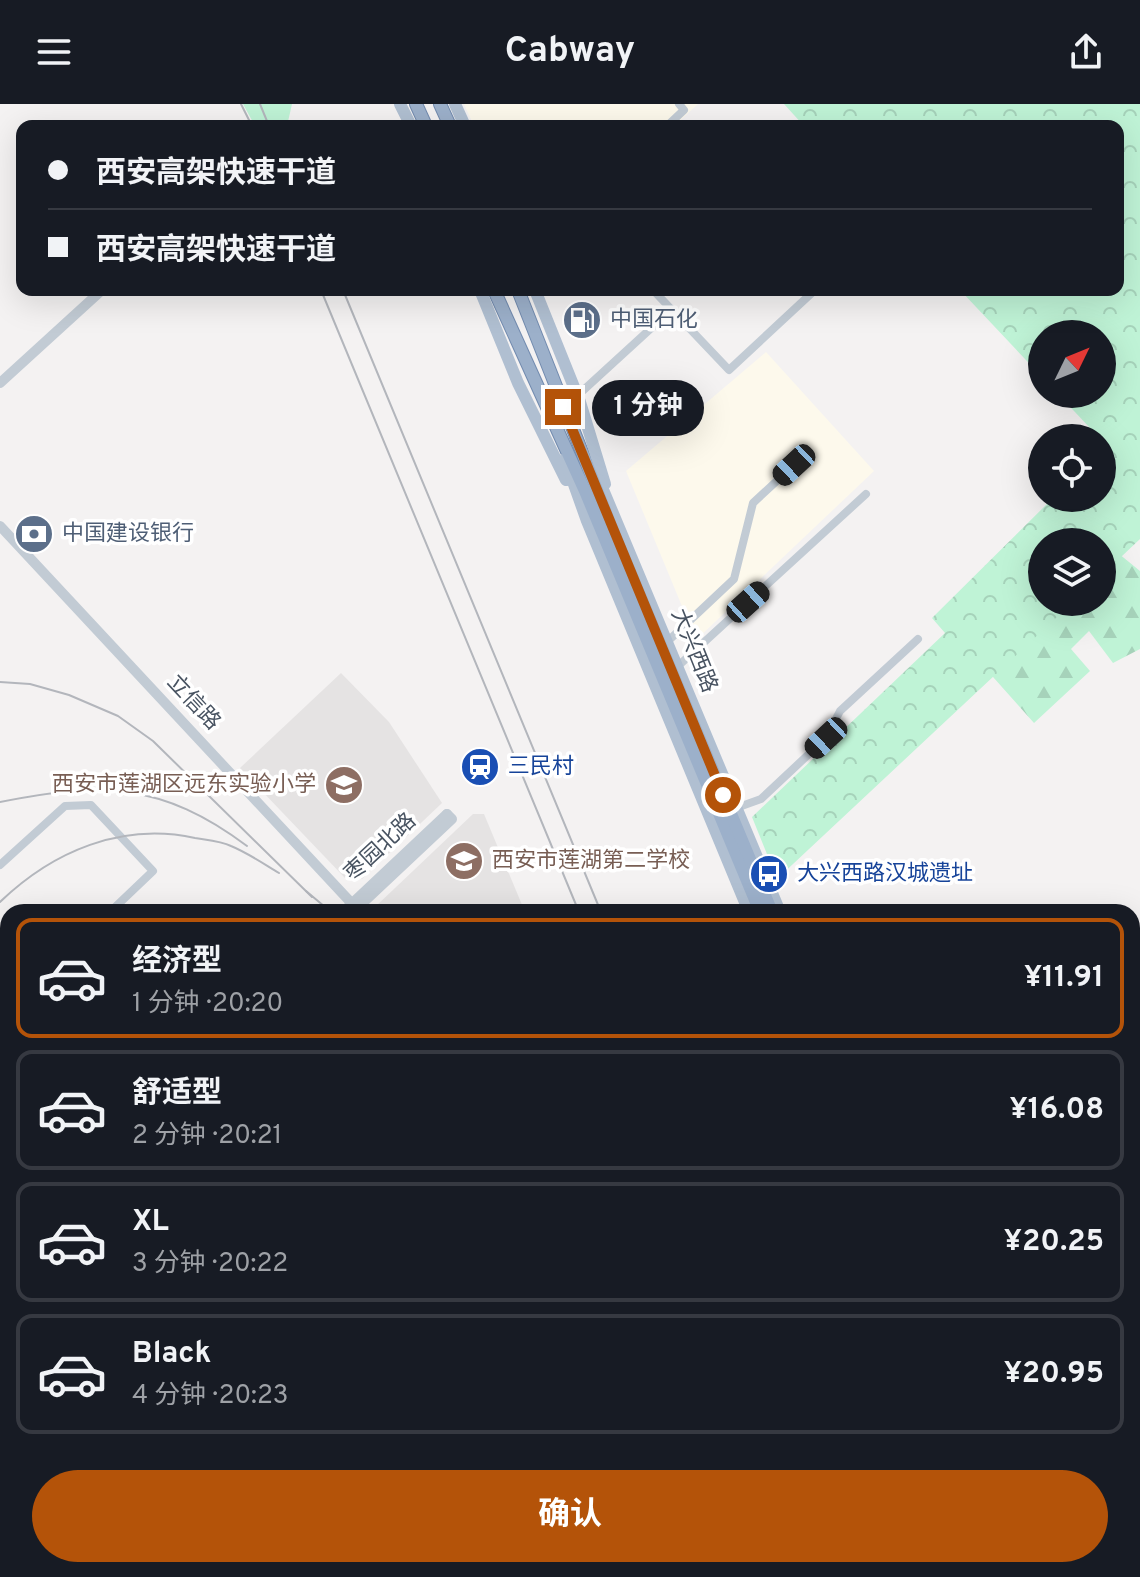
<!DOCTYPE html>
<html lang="zh">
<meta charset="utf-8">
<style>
:root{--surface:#171b24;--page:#20242c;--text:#f1f3f6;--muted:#9ea1a6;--line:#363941;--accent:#b45309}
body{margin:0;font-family:Overpass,"Noto Sans SC",sans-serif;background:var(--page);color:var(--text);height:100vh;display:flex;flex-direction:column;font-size:30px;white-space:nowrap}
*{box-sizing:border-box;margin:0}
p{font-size:26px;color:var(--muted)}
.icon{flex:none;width:44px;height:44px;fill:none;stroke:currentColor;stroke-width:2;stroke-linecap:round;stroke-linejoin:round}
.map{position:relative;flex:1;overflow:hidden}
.sheet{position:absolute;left:0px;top:800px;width:1140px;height:674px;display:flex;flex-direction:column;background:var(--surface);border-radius:24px 24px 0 0;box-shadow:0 8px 32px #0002}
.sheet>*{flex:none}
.top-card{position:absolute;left:16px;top:16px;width:1108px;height:176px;border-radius:16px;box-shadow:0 8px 32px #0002;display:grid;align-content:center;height:176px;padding:0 32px;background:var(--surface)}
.needle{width:52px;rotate:47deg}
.buttons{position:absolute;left:1028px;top:216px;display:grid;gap:16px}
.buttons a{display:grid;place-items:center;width:88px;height:88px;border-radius:50%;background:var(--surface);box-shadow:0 8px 32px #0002;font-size:40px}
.end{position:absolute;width:36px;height:36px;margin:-18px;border:10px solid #b45309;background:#fff;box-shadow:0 0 0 4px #fff}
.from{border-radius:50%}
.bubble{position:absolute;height:56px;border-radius:28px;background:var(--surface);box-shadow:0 8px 32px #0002;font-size:26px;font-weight:700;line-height:56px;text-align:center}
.car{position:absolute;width:24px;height:48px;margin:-24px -12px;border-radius:10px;box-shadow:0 0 6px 2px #0007;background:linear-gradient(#222 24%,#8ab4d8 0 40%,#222 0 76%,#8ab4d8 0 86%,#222 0)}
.top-card b{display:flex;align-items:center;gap:28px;height:76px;font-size:30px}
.top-card b+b{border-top:2px solid var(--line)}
.top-card i{width:20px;height:20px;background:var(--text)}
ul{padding:14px 0 0;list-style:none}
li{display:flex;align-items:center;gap:24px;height:120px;margin:0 16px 12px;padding:0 16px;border:4px solid var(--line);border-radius:16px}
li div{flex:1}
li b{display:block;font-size:30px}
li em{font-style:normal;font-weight:700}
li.selected{border-color:var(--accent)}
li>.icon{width:72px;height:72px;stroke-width:1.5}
.action{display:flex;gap:16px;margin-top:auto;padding:16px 32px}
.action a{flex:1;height:92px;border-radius:48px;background:var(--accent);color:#fff;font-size:32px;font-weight:700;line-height:92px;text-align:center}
header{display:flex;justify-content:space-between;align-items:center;height:104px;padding:0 32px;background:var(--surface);font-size:36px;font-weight:700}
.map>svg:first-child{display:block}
</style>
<header><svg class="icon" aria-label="menu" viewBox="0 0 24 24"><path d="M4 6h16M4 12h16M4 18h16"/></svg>Cabway<svg class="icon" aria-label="share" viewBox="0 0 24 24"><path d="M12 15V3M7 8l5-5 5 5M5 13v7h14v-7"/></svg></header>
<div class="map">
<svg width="1140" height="1473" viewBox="0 0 1140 1473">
<defs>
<pattern id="forest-firs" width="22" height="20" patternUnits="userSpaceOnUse" patternTransform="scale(2)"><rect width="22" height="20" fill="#bff3d6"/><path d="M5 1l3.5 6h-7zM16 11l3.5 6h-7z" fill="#a6d2ba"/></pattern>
<pattern id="park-crowns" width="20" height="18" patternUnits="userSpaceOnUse" patternTransform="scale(2)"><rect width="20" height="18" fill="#bff3d6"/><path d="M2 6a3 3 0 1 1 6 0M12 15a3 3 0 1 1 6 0" fill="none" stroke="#a6d2ba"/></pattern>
</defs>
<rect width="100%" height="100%" fill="#f4f2f2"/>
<g fill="#fdf9ec">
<polygon points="464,0 698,0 674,22 474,22"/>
<polygon points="766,248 874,367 696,536 626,367"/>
</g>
<g fill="#e5e3e3">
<polygon points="341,569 389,618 442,699 362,775 345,774 240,664"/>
<polygon points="473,710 484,710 525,808 375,808 375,803"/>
</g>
<polygon fill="#bff3d6" points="243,0 292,0 287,22 255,22"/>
<polygon fill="url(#forest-firs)" points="1113,445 1140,467 1140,545 1113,559 1089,527 1071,545 1090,567 1034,619 985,564 1056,498 1102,498 1102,455"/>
<polygon fill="url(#park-crowns)" points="784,0 1140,0 1140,435 1102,471 1102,438 1042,438 1042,498 1073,498 777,775 752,713 945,529 932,514 1053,394 1102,394 1102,346 1106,341 1058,290 1102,290 1102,230 1042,230 1042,273 960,186 1118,186 1118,22 804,22"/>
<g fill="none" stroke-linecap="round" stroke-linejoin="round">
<g stroke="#728baf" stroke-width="14">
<g id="trunk">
<polyline points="416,0 426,22"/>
<polyline points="440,0 450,22"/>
<polyline points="494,186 585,387 760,808"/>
<polyline points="518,186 614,429 772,808"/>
<polyline points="1119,1466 1125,1473"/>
<polyline points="1132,1466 1138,1473"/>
</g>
</g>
<g stroke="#c2cbd4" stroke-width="8">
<polyline points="667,22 684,6 679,0"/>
<polyline points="653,186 729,266 815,186"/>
<polyline points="577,292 671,206"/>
<polyline points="667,538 734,475 753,399 794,361"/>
<polyline points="677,563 866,390"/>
<polyline points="736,704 761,695 826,634 840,607 918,535"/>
<polyline points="0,761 65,702 91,701 153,767 110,808"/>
<polyline points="1132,861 1140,854"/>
<polyline points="0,911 8,904"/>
<polyline points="1132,1154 1140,1146"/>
<polyline points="616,1466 619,1473"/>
<polyline points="693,1466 696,1473"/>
<polyline points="823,1473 831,1466"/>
<polyline points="1017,1473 1025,1466"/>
</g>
<g stroke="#c2cbd4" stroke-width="10">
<polyline points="0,279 102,186"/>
<polyline points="0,422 357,805"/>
<polyline points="343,808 447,710"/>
<polyline points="353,808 452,715 447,710"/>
<polyline points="0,1128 8,1121"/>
</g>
<g stroke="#b0bfd1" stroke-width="12">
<polyline points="400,0 411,22"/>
<polyline points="455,0 465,22"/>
<polyline points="480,186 518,279 566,376"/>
<polyline points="535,186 580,298 605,380"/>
<polyline points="565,355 587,417 749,808"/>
<polyline points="599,376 780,808"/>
<polyline points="1132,1455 1140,1464"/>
<polyline points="1104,1466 1111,1473"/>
<polyline points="769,1473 776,1466"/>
<polyline points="799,1473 806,1466"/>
</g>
<use href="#trunk" stroke="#9cb0ca" stroke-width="12"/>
<g stroke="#b3b6bc" stroke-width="2">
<polyline points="241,0 252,22"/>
<polyline points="260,0 269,22"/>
<polyline points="321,186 579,808"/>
<polyline points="343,186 601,808"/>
<polyline points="0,578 30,580 69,591 118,612 153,637 312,793"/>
<path d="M 0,698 C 100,678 162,678 247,742"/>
<polyline points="306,787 331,808"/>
<path d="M 0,798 C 53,747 122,718 195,734 C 207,736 221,737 231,742 C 248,749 264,760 279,769"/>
<polyline points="857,1466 861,1473"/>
<polyline points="874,1466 877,1473"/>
<polyline points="471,1473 478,1466"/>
<polyline points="724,1473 725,1466"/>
</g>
</g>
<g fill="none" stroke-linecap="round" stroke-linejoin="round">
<polyline stroke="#b45309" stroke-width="10" points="563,303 723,691"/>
</g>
<defs>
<g id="fuel-disc" transform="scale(2)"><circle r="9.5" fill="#5c6f8a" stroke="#fff"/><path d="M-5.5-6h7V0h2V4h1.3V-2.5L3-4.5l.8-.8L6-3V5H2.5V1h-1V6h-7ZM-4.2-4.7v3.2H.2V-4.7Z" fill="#fff"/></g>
<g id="bank-disc" transform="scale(2)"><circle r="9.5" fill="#5c6f8a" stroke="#fff"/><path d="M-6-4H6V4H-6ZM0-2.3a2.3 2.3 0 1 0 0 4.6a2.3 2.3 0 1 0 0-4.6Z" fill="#fff"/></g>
<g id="station-disc" transform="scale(2)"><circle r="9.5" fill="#1a4fb4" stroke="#fff"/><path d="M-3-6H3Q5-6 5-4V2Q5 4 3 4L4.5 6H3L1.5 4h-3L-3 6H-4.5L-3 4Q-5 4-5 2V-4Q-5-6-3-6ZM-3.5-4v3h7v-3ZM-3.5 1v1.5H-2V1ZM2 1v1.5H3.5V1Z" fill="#fff"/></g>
<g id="school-disc" transform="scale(2)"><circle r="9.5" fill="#8d6e63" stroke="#fff"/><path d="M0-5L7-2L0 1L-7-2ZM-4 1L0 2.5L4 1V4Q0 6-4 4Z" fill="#fff"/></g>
<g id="bus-disc" transform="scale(2)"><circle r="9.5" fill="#1a4fb4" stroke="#fff"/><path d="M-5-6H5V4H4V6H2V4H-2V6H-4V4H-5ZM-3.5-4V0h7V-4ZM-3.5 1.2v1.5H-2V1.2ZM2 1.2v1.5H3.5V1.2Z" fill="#fff"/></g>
</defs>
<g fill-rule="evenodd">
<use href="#fuel-disc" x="582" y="216"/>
<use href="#bank-disc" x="34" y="430"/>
<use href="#station-disc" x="480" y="663"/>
<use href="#school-disc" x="344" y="681"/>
<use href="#school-disc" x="464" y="757"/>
<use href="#bus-disc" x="769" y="770"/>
</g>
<g text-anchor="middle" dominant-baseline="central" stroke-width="7" stroke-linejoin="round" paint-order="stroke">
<g font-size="22" fill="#4e5e75" stroke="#fff" text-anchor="start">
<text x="610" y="216">中国石化</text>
<text x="62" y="430">中国建设银行</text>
</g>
<g font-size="22" fill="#485361" stroke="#fff">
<text transform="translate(693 547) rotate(68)">大兴西路</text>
<text transform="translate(193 599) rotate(47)">立信路</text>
<text transform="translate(381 744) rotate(-43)">枣园北路</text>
</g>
<g font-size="22" fill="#164399" stroke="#fff" text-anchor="start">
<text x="508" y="663">三民村</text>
<text x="797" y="770">大兴西路汉城遗址</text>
</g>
<g font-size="22" fill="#785e54" stroke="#fff" text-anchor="end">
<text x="316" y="681">西安市莲湖区远东实验小学</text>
<text x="492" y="757" text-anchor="start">西安市莲湖第二学校</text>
</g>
</g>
</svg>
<div class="buttons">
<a><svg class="needle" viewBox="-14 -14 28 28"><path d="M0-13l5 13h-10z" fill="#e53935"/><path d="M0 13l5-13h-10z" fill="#9ea1a6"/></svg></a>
<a><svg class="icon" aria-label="locate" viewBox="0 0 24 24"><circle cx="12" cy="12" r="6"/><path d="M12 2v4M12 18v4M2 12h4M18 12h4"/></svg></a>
<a><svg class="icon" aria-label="layers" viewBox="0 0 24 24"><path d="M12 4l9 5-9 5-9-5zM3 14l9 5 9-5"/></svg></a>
</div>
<i class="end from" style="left:723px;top:691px"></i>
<i class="end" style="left:563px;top:303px"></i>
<div class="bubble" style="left:592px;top:276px;width:112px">1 分钟</div>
<i class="car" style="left:794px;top:361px;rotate:227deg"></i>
<i class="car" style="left:748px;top:498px;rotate:48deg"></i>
<i class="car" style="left:826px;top:634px;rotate:227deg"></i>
<div class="top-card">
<b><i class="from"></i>西安高架快速干道</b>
<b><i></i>西安高架快速干道</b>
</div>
<section class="sheet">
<ul>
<li class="selected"><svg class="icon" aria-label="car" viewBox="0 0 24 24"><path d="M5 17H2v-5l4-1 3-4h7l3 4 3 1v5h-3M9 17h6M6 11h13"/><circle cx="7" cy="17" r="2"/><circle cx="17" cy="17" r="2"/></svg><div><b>经济型</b><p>1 分钟 · 20:20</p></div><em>¥11.91</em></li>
<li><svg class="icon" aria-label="car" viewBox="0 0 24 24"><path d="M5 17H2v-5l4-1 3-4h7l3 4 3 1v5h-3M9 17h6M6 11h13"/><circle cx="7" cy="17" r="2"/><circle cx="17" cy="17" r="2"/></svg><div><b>舒适型</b><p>2 分钟 · 20:21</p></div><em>¥16.08</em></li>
<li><svg class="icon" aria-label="car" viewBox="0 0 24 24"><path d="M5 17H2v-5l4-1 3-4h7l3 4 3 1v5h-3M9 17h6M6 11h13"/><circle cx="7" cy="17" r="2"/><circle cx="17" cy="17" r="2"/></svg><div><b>XL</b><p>3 分钟 · 20:22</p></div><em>¥20.25</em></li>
<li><svg class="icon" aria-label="car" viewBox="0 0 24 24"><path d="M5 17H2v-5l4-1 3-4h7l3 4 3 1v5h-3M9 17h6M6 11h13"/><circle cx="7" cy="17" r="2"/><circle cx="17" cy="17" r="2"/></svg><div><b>Black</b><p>4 分钟 · 20:23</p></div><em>¥20.95</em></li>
</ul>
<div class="action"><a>确认</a></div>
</section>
</div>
